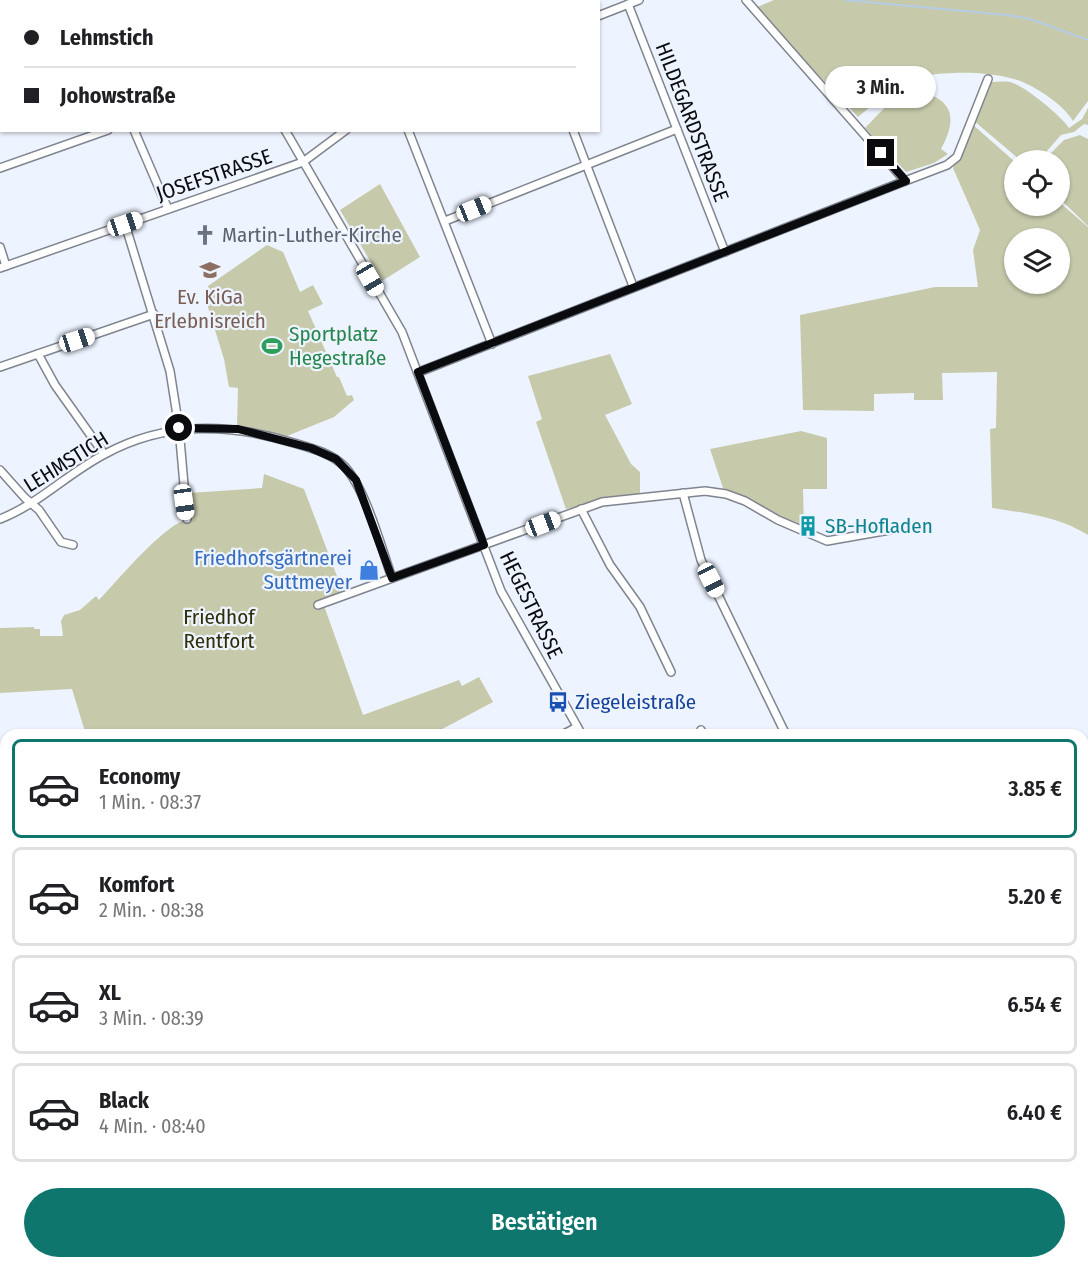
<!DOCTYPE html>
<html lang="de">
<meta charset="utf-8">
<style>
:root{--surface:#fff;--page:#f2f2f2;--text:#202124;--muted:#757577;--line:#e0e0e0;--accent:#0f766e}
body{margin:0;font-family:"Fira Sans Condensed",sans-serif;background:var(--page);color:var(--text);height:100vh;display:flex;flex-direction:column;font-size:22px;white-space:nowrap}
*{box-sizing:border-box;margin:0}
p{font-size:20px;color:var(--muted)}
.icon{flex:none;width:33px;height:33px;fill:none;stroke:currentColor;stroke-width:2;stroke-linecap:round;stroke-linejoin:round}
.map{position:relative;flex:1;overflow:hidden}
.panel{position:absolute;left:0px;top:729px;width:1089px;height:540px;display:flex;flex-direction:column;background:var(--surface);border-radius:18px 18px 0 0;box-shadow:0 2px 4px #0004}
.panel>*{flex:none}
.hud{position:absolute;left:0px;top:0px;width:600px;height:132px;box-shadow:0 2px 4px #0004;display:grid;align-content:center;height:132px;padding:0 24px;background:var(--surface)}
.controls{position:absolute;left:1004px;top:150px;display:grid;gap:12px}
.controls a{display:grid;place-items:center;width:66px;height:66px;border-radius:50%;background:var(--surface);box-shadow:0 2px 4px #0004;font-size:30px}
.end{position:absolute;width:27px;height:27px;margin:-14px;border:8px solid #0a0b0f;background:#fff;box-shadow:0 0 0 3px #fff}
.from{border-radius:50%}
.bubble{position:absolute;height:42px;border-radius:21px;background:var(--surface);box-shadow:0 2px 4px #0004;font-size:20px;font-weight:600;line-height:42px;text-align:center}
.car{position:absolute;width:18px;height:36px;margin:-18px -9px;border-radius:8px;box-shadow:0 0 4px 2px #0007;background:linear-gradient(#fff 24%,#345 0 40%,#fff 0 76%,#345 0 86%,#fff 0)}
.hud b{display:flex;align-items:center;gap:21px;height:57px;font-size:22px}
.hud b+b{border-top:2px solid var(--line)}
.hud i{width:15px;height:15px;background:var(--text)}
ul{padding:10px 0 0;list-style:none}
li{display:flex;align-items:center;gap:18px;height:99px;margin:0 12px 9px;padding:0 12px;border:3px solid var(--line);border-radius:9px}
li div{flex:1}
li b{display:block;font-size:22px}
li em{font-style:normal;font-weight:600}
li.on{border-color:var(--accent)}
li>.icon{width:54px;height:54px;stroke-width:1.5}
.button{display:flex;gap:12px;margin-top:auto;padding:12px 24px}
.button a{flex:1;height:69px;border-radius:36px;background:var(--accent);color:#fff;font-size:24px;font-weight:600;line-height:69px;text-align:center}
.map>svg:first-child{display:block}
</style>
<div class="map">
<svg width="1088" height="1269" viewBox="0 0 1088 1269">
<rect width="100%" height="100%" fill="#eef4ff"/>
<g fill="#c6c9aa" fill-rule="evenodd">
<path d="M 774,0 L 1088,0 L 1088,101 L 1073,121 C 1063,104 1030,82 1010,78 C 982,70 923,70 897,85 C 883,93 871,107 858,117 L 755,8 Z"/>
<path d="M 990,82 C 996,82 1004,81 1010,82 C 1025,86 1060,115 1069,128 L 1082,119 L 1088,108 L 1088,125 L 1084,124 L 1074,132 L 1061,135 L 1039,160 L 1020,160 L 973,120 Z"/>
<path d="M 919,91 C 955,100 957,120 941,149 L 948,154 L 934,163 L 906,172 L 865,128 L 893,99 Z"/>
<path d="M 972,124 L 1014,161 L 1014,206 L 1059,206 L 1059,202 L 1088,227 L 1088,535 C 1059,517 1026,513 992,508 L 990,429 L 996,428 L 997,372 L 942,373 L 943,400 L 914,400 L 914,393 L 874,394 L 874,411 L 803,410 L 800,315 L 935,287 L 978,287 L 973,250 L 980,230 L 953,168 ZM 1014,238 L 1059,238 L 1059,284 L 1014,284 Z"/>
<polygon points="1080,135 1088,139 1088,226 1059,198 1059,160 1044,160 1064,140"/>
<polygon points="380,184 420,257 382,281 340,210"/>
<polygon points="267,245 283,252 300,292 313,285 323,304 308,311 337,377 339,377 347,396 352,395 354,400 334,417 287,436 237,426 238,388 229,387 224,359 206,301 213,299 208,286"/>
<polygon points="610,354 632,404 605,415 631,464 640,472 640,493 566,509 536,422 542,419 528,376"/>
<polygon points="801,431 827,438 827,489 803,489 804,529 745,497 724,491 710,449"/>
<path d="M 264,474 L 304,489 L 343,592 L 322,600 L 363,715 L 459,680 L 462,686 L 479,677 L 493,702 L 431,735 L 86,735 L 72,689 L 0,693 L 0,628 L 34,627 L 34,629 L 40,629 L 40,636 L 63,636 L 61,621 L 64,615 L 80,610 L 96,596 L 99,600 C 119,579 164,524 190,518 L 189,493 L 262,488 Z"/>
<polygon points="446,1263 613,1263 477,1264 475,1269 446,1269"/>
<polygon points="717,1263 789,1263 790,1269 744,1269"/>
<polygon points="972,1263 1021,1263 1022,1269 973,1269"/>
</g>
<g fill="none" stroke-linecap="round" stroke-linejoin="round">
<g stroke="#b5cce5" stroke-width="2">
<polyline points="845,0 1007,15 1030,19 1088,40"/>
<polyline points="1083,997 1088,997"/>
</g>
<g stroke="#7f848e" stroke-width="10">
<g id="minor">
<polyline points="26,0 28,2"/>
<polyline points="212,0 212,2"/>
<polyline points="433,0 434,2"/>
<polyline points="8,2 9,0"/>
<polyline points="628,4 725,252"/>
<polyline points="0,16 2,14"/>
<polyline points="598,16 639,0"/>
<polyline points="134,130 168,209"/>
<polyline points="285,130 402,332 501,591 582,735"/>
<polyline points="408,130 492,344"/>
<polyline points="573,130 633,286"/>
<polyline points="0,168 108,130"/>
<polyline points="905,181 947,165 957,157 988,79"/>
<polyline points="445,221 677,129"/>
<polyline points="125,224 170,371 179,428 187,519"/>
<polyline points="0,247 6,266"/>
<polyline points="0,268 303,162 346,130"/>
<polyline points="38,354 55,385 104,454"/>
<polyline points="0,367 154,314"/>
<polyline points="419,372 905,181 746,0"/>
<polyline points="0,470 25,498 39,510 61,542 73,545"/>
<polyline points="683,493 701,560 786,735"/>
<polyline points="581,509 610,565 640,607 671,672"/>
<path d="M 0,519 C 39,504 68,473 105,454 C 166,421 229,423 294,443 C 311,448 331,453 344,466 C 366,489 381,547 392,578"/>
<polyline points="318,605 602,502 705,491 726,494 745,501 778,520 827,541 901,528"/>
<polyline points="701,730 704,735"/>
<polyline points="562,735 577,727"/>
<polyline points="846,1263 850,1269"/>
</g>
</g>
<use href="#minor" stroke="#fff" stroke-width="7"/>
</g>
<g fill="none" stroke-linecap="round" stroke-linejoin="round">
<polyline stroke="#0a0b0f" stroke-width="8" points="179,428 238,429 311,448 336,459 356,480 392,578 484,545 418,372 906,181 881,153"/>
</g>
<defs>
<g id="church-bare" transform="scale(1.62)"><path d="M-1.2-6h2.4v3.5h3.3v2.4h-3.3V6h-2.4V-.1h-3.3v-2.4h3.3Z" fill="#6b7280" stroke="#eef4ff" stroke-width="2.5" paint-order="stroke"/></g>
<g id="school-bare" transform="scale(1.62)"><path d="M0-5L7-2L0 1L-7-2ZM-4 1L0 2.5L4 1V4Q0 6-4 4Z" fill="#8d6e63" stroke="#eef4ff" stroke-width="2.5" paint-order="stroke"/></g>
<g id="stadium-bare" transform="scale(1.62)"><path d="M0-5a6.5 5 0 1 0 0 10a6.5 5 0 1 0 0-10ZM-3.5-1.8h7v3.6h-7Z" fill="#2e9e5b" stroke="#eef4ff" stroke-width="2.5" paint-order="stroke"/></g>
<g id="building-bare" transform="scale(1.62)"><path d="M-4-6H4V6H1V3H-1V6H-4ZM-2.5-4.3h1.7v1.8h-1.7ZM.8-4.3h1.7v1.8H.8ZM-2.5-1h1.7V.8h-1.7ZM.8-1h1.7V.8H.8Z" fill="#0f9aa8" stroke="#eef4ff" stroke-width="2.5" paint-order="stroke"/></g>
<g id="shop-bare" transform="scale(1.62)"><path d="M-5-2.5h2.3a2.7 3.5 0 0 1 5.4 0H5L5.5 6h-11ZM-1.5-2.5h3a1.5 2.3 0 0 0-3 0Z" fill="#3f7fe0" stroke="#eef4ff" stroke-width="2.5" paint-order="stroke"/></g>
<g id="bus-bare" transform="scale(1.62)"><path d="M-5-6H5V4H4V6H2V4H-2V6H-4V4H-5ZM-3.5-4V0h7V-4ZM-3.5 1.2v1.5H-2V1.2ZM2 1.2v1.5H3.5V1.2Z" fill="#1a4fb4" stroke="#eef4ff" stroke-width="2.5" paint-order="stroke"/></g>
</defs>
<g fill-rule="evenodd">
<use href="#church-bare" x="205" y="235"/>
<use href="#school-bare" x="210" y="270"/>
<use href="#stadium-bare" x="272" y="346"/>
<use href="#building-bare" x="808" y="526"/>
<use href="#shop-bare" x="369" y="570"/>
<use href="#bus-bare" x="558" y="702"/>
</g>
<g text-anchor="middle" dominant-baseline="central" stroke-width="4.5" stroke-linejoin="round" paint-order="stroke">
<g font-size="21" fill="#0a0b0f" stroke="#eef4ff">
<text transform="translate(692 122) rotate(69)">HILDEGARDSTRASSE</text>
<text transform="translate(214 175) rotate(-19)">JOSEFSTRASSE</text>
<text transform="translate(66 462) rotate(-32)">LEHMSTICH</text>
<text transform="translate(531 605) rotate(64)">HEGESTRASSE</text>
</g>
<g font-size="21" fill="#5b616d" stroke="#eef4ff" text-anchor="start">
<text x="222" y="235">Martin-Luther-Kirche</text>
</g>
<g font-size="21" fill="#785e54" stroke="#eef4ff">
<text x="210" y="297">Ev. KiGa<tspan x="210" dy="24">Erlebnisreich</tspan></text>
</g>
<g font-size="21" fill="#27864d" stroke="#eef4ff" text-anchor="start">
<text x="289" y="334">Sportplatz<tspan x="289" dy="24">Hegestraße</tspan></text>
</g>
<g font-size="21" fill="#0d838f" stroke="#eef4ff" text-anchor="start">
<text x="825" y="526">SB-Hofladen</text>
</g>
<g font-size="21" fill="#366cbe" stroke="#eef4ff" text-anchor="end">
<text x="352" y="558">Friedhofsgärtnerei<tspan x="352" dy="24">Suttmeyer</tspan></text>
</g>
<g font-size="21" fill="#2e2f06" stroke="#eef4ff">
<text x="219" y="617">Friedhof<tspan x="219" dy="24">Rentfort</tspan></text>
</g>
<g font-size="21" fill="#164399" stroke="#eef4ff" text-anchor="start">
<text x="575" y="702">Ziegeleistraße</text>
</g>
</g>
</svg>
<div class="controls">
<a><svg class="icon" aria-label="locate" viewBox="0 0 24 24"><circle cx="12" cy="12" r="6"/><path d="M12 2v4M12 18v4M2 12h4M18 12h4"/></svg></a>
<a><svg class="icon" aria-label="layers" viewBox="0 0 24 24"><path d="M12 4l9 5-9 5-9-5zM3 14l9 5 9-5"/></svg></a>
</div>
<i class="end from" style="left:179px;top:428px"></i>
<i class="end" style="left:881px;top:153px"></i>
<div class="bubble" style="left:825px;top:66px;width:111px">3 Min.</div>
<i class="car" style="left:474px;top:209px;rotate:68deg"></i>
<i class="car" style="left:125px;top:224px;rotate:71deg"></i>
<i class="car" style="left:370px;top:279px;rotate:150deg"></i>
<i class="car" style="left:77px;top:340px;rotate:72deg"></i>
<i class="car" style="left:184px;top:502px;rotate:172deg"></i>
<i class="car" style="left:543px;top:524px;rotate:69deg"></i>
<i class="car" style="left:711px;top:580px;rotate:153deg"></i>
<div class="hud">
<b><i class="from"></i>Lehmstich</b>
<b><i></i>Johowstraße</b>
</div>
<section class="panel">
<ul>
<li class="on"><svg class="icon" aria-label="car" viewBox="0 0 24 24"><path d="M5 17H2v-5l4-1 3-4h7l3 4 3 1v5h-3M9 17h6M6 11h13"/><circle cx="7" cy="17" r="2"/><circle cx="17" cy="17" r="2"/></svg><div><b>Economy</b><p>1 Min. · 08:37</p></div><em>3.85 €</em></li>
<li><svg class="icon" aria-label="car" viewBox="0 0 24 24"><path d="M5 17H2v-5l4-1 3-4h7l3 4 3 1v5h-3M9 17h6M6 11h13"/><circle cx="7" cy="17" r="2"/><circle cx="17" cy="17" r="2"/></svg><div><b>Komfort</b><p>2 Min. · 08:38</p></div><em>5.20 €</em></li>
<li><svg class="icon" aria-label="car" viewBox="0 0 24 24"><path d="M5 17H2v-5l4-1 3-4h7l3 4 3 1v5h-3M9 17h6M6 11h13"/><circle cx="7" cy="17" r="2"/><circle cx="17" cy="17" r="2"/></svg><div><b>XL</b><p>3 Min. · 08:39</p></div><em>6.54 €</em></li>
<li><svg class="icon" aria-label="car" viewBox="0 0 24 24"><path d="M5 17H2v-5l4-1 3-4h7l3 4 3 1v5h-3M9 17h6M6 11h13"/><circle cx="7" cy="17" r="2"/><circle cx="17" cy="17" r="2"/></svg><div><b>Black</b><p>4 Min. · 08:40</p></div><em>6.40 €</em></li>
</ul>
<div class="button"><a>Bestätigen</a></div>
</section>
</div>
